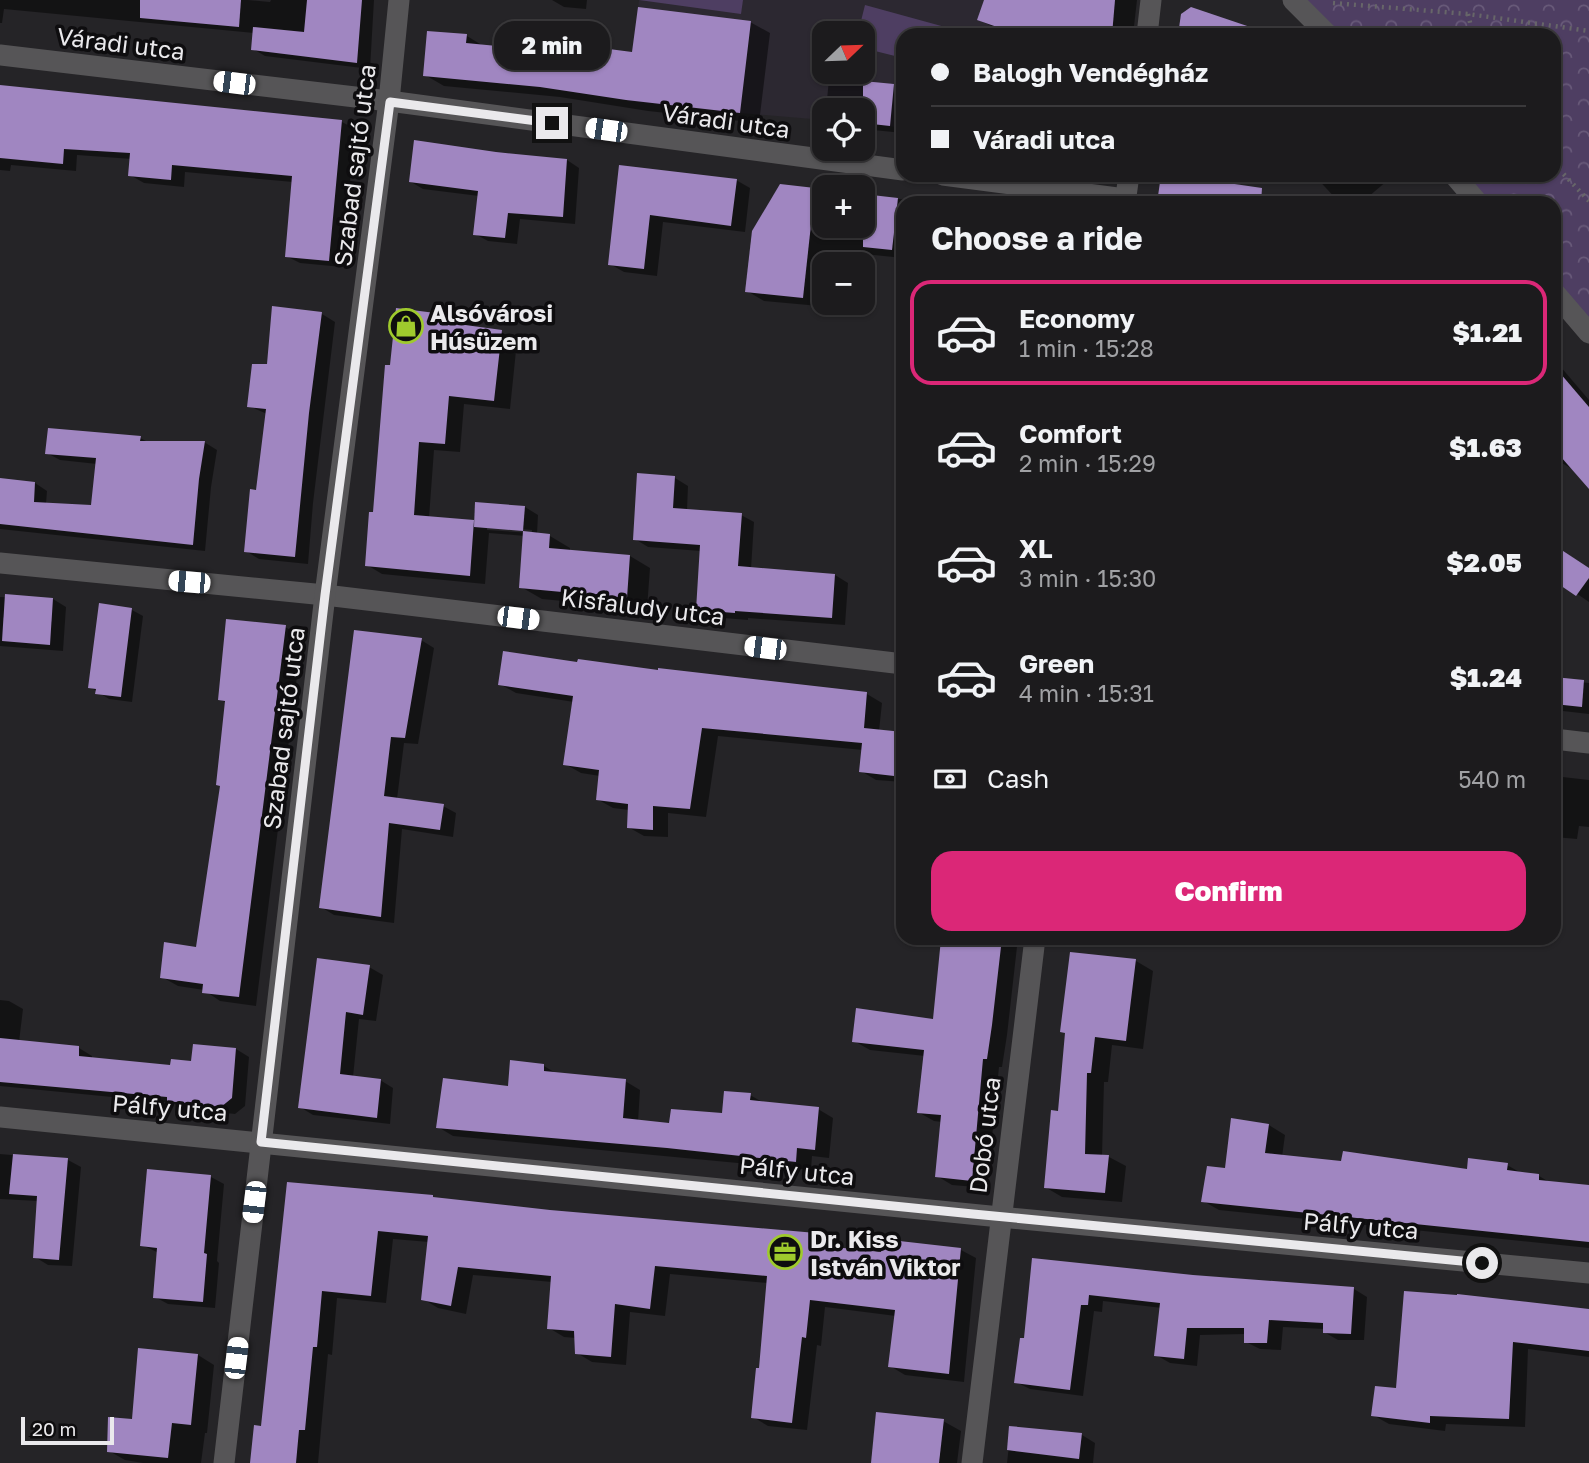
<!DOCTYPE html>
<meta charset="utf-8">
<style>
:root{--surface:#1c1b1d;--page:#29282a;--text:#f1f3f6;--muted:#a0a1a4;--line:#3a393b;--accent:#db2777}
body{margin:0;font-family:"Golos Text",sans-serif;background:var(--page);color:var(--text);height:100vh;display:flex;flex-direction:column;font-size:26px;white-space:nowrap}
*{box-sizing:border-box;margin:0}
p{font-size:23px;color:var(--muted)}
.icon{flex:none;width:38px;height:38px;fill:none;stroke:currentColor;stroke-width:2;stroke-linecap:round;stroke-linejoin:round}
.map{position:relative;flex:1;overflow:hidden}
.details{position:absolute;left:896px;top:196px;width:665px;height:749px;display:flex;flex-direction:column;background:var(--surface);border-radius:21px;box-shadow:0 2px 5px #0004,0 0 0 2px var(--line)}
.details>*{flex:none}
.banner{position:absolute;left:896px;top:28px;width:665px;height:154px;border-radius:21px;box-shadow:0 2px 5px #0004,0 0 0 2px var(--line);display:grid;align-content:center;height:154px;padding:0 35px;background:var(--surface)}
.needle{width:46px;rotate:67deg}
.fabs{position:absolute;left:812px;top:21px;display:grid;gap:14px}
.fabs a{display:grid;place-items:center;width:63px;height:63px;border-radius:14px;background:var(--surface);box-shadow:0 2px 5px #0004,0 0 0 2px var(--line);font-size:35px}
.scale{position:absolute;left:21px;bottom:18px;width:93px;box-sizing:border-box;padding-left:7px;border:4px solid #eae9ec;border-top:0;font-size:19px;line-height:24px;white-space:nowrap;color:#eae9ec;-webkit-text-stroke:5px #0e0d0f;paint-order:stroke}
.end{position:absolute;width:32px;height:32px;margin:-16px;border:9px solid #eae9ec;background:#111;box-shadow:0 0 0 4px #111}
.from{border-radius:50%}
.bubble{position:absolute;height:49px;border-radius:21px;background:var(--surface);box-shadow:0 2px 5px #0004,0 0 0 2px var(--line);font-size:23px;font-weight:800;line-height:49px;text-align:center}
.car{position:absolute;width:21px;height:42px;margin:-21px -10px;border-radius:9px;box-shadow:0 0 5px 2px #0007;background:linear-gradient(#fff 24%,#345 0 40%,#fff 0 76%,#345 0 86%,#fff 0)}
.banner b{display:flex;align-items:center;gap:24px;height:66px;font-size:26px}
.banner b+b{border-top:2px solid var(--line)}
.banner i{width:18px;height:18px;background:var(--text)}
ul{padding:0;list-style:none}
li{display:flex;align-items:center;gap:21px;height:105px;margin:0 14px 10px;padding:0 21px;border:4px solid transparent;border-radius:21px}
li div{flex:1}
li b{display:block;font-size:26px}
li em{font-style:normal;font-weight:800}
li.on{border-color:var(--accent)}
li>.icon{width:63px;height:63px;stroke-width:1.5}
h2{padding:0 35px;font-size:32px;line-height:84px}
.pay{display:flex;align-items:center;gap:18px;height:77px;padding:0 35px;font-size:26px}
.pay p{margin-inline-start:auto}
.action{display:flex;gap:14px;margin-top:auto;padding:14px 35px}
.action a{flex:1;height:80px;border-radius:21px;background:var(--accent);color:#fff;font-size:28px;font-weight:800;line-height:80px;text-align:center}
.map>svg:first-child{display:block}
</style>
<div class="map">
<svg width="1589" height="1463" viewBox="0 0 1589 1463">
<defs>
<pattern id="park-crowns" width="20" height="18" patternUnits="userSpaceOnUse" patternTransform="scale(1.75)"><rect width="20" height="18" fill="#4e3e62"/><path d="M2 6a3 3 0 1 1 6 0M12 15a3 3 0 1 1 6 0" fill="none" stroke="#685a79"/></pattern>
</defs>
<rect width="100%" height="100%" fill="#252427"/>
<path fill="#2c2831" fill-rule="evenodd" d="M 639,0 L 1115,0 L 1112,35 L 903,35 L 903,128 L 863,123 L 863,110 L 824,110 L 824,120 L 740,113 L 627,101 ZM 824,33 L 863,33 L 863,72 L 824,72 Z"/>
<g fill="#4e3e62">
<polygon points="639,0 743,0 741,14"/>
<polygon points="865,5 945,27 943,35 903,35 903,58 863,48 863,33 858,33"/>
</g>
<polygon fill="url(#park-crowns)" points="1293,0 1589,0 1589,333 1554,292 1554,203 1478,203 1454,175 1554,175 1554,35 1328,35"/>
<g fill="#0007" fill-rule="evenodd">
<polygon points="0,0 248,0 270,2 271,0 374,0 370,69 265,56 253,49 254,33 4,9 2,23 0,23"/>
<polygon points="552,0 587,0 586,9 564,7"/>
<polygon points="985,0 1137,0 1133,35 1010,35 979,20"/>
<polygon points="750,22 770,33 759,123 648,111 560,97 444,86 425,75 467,36 485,47 563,54 633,54"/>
<polygon points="829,79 893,86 903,91 903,133 863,129 863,110 826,110"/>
<polygon points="0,87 342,122 355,129 342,267 300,263 286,256 293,182 185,172 184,187 144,183 130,175 132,159 77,155 76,171 11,165 10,171 0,170"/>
<polygon points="567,160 579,168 575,224 520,219 517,244 488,241 475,234 479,196 423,189 411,182"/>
<polygon points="621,167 736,180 750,188 745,232 663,222 657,276 624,272 610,264"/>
<polygon points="1163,175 1232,175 1231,187 1242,203 1160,203"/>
<polygon points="1314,175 1394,175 1361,203 1342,203 1337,200"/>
<polygon points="781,186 824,191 824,226 863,226 863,195 935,203 903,203 903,258 825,250 819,306 764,301 747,291"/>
<polygon points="322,314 335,322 313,503 308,564 259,559 246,551 257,492 267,414 249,406 268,366"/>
<path d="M 459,317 L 474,326 L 501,332 L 517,341 L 510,409 L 464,404 L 460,452 L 434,450 L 429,518 L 476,523 L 477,504 L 525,507 L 538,515 L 537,534 L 550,536 L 570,548 L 570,552 L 630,556 L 650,568 L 647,609 L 542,599 L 521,587 L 525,536 L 489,533 L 485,584 L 382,574 L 367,565 L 391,367 ZM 487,526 L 532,530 L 532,533 L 487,530 Z"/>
<polygon points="1554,359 1589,400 1589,487 1576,471 1560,462 1554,455"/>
<polygon points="140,438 148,442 204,442 217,450 211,487 205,551 0,529 0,480 35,483 47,491 46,504 93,506 97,464 60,460 47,453"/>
<polygon points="675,478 688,486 687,510 741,515 754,522 751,569 835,575 848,583 845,625 748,618 748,620 711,617 697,609 701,551 648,547 635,539"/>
<polygon points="902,542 903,542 903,632 895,627"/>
<polygon points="1554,545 1589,569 1589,602 1554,578"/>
<polygon points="0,597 53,599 66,607 63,651 0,646"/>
<polygon points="100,605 132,610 143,616 132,702 109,699 90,687"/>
<polygon points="285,627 302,636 256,1006 220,1001 204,990 178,986 162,977 198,949 221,786 227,703 219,699"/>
<polygon points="421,640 434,648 418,744 404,743 397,799 443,806 456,813 453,837 402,829 394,923 334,915 321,907"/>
<polygon points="579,664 867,694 882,703 879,731 903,734 903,782 876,780 861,771 863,750 718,736 706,817 668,813 668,837 644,836 628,827 629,810 613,808 597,799 600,776 581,773 565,764 574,702 516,693 500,684"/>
<polygon points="1554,679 1589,683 1589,714 1554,710"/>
<polygon points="1554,776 1589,780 1589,827 1579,826 1577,839 1554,837"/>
<polygon points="963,938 1018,938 1007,1035 1002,1067 999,1067 987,1188 952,1185 937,1176 942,1122 934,1121 918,1112 925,1056 870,1050 854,1041 935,1021"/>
<polygon points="318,960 369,967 383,975 376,1021 359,1019 353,1077 380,1080 393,1088 390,1124 313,1115 300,1107"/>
<polygon points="1136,961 1153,971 1143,1049 1112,1045 1108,1082 1104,1082 1102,1156 1109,1157 1126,1166 1122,1202 1062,1197 1045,1187 1060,1113 1067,1034 1062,1031"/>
<polygon points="0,1000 9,1001 23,1009 19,1042 79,1048 92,1056 92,1059 172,1067 193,1063 236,1049 249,1057 245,1106 235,1114 182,1108 173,1103 0,1086"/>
<polygon points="544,1066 559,1075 625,1081 640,1090 638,1122 671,1125 723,1115 750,1095 766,1104 818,1109 833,1118 829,1158 812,1156 811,1170 453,1136 438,1127 510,1088"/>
<polygon points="1269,1125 1285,1135 1282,1157 1469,1171 1507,1165 1523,1174 1539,1176 1551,1183 1589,1187 1589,1248 1219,1210 1203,1201 1227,1170"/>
<polygon points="0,1154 68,1160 81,1167 72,1266 48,1265 35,1257 38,1201 0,1199"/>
<polygon points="211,1177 224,1184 217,1261 219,1263 215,1308 168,1304 155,1297 159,1253 142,1245"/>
<polygon points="289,1184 550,1212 816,1235 831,1243 831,1248 882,1254 961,1250 976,1258 964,1382 905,1375 890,1366 896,1316 825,1307 821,1346 817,1345 807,1430 768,1426 753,1417 760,1370 768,1283 670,1274 665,1316 630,1312 626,1365 592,1362 577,1353 576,1338 564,1337 549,1328 552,1282 473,1275 466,1314 438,1308 423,1299 429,1242 393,1239 386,1303 337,1298 332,1355 328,1354 318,1463 252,1463 263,1428"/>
<polygon points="1034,1260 1193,1277 1354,1289 1367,1297 1364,1340 1338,1340 1324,1332 1324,1329 1283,1327 1281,1350 1260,1349 1246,1342 1246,1334 1200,1335 1197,1366 1170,1363 1156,1355 1162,1308 1103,1301 1102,1312 1094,1311 1083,1396 1030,1389 1016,1382 1026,1340"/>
<polygon points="1405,1293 1589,1311 1589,1357 1528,1349 1525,1427 1446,1424 1445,1431 1389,1424 1373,1415 1397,1390"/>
<polygon points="198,1355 214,1365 207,1433 205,1433 201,1463 143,1463 125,1460 109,1451 133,1421"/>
<polygon points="943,1421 961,1431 957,1463 873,1463"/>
<polygon points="1011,1428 1082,1435 1095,1443 1093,1463 1007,1463"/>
</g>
<g fill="#a086c1">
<polygon points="140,0 241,0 239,27 140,18"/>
<polygon points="307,0 362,0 357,63 251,50 253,27 304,32"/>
<polygon points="984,0 1115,0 1112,35 1020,35 977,20"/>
<polygon points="638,7 751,21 740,113 626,100 540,87 423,76 427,31 467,34 466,43 562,52 563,43 632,52"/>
<polygon points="1191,7 1262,31 1261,35 1178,35 1181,14"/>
<polygon points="863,81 894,84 890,126 863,123"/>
<polygon points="0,85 342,120 329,261 285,257 292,176 172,165 171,180 128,176 130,153 64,149 63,164 0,158"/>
<polygon points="414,140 496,152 567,159 563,217 508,213 505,238 473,235 478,191 409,182"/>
<polygon points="619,165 737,179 731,226 650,215 644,269 608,265"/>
<polygon points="1161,175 1215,175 1214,181 1262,188 1261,203 1157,203"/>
<polygon points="780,184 815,188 803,298 745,292 752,231"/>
<polygon points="863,194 898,198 892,250 863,247"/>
<polygon points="272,306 322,312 309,413 295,557 244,552 250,489 256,490 266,409 247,407 252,364 267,364"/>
<polygon points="396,308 459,316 458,324 502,330 494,401 449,396 445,444 419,442 414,515 474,520 470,576 365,566 369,512 373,512 385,365 390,365"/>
<polygon points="1554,366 1589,407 1589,489 1554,449"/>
<polygon points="48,428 141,436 140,441 205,441 199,479 193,545 0,524 0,478 35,482 34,502 91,505 96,458 45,454"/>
<polygon points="637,473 675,476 673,508 742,513 738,566 835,574 832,618 735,611 735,613 696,610 700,545 633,540"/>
<polygon points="475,502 525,506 523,531 474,527"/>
<polygon points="523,531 550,534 549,548 630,555 627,598 519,588"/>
<polygon points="1554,545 1589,568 1589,578 1576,596 1554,581"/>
<polygon points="5,594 53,598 50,645 2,641"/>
<polygon points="99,603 132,608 121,697 95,694 96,689 88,688"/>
<polygon points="226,619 286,625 239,997 202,993 203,984 160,978 164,942 196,947 220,786 216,785 225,701 218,700"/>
<polygon points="354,630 422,638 405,738 391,737 384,796 444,804 440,830 389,823 381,917 319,908"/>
<polygon points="503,651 577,662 578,659 658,670 658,668 867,692 864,728 903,732 903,777 859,772 862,743 702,728 690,809 653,806 653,830 627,828 628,804 596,800 599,770 563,765 573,696 498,685"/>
<polygon points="1554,677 1584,680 1582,707 1554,704"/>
<polygon points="961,938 1002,938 992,1025 987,1059 983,1059 972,1181 935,1177 941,1115 917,1113 924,1050 852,1042 856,1008 933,1019 941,939 961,942"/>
<polygon points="1070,952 1136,959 1126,1041 1095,1037 1091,1073 1087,1073 1085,1154 1109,1155 1105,1193 1044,1188 1051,1110 1058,1111 1065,1033 1060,1032"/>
<polygon points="317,958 370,965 363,1015 346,1012 340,1074 381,1079 377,1118 298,1108"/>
<polygon points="0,1038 79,1046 79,1056 170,1065 171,1059 191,1061 193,1044 236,1048 232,1098 221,1107 167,1101 167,1097 0,1082"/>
<polygon points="510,1060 544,1064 544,1071 626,1079 623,1118 669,1123 671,1109 722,1113 724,1091 751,1093 750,1100 819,1107 815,1150 797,1148 796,1162 667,1148 436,1128 443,1078 508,1086"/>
<polygon points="1231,1118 1269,1124 1265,1153 1341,1161 1343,1151 1467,1169 1468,1158 1508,1163 1507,1170 1539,1174 1539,1180 1589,1185 1589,1242 1201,1202 1207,1166 1225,1168"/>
<polygon points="13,1154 68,1158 59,1260 33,1258 37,1196 9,1194"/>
<polygon points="147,1169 211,1175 204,1253 207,1254 203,1302 153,1298 157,1248 140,1246"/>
<polygon points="287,1182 433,1195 433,1197 550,1210 816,1233 815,1245 881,1252 882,1239 961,1248 949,1374 888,1367 895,1310 810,1300 806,1338 802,1337 792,1423 751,1418 756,1368 759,1368 767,1276 655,1266 650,1309 615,1304 611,1357 575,1354 574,1331 547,1329 551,1276 458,1267 451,1306 421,1300 428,1236 378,1231 371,1296 322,1291 317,1347 313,1347 305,1430 299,1430 296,1463 250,1463 254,1425 261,1426"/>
<polygon points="1032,1258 1193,1275 1354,1287 1351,1334 1323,1333 1323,1323 1269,1320 1267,1343 1244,1343 1244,1328 1187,1328 1184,1359 1154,1356 1160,1303 1089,1295 1088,1305 1081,1305 1070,1390 1014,1383 1020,1338 1024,1338"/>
<polygon points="1404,1291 1457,1295 1457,1294 1589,1309 1589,1351 1513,1342 1509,1419 1430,1416 1430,1423 1371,1416 1375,1386 1396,1388"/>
<polygon points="138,1348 198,1354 191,1425 172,1423 168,1458 107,1452 108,1417 132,1419"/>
<polygon points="876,1412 944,1419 939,1463 871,1463"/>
<polygon points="1009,1426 1082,1433 1079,1459 1007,1450"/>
</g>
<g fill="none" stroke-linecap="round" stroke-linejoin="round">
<g stroke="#676669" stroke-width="4.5" stroke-dasharray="2 5" stroke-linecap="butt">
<polyline points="1333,3 1468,14 1589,31"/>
<polyline points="1468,14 1473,35"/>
<polyline points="1554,164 1589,201"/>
</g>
<g stroke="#565557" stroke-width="21">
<polyline points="1147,35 1151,0"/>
<polyline points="0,55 389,101 903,170"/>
<polyline points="943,175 1125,199"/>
<polyline points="1125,203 1129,175"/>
<polyline points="0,563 325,595 903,664"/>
<polyline points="1554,739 1589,743"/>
<polyline points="0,1117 1000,1217 1589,1273"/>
<polyline points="224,1463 325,595 389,101 399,0"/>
<polyline points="972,1463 1035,938"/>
</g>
<g stroke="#565557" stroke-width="21">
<polyline points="1293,0 1328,35"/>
<polyline points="1454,175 1478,203"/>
<polyline points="1554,292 1589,333"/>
</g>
</g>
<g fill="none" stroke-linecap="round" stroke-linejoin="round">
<polyline stroke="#eae9ec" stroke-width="9" points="552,123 390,102 325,595 261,1142 973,1214 1482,1263"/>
</g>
<defs>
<g id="shop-ring" transform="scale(1.75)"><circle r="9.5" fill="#0e0d0f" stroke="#9fca2d" stroke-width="1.5"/><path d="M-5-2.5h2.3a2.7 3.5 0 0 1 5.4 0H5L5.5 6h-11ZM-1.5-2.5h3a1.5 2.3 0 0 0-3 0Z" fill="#9fca2d"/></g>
<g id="office-ring" transform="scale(1.75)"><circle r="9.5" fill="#0e0d0f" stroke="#9fca2d" stroke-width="1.5"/><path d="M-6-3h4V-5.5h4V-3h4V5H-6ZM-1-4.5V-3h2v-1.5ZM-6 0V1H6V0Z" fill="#9fca2d"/></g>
</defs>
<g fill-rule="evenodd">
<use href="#shop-ring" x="406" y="326"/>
<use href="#office-ring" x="785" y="1252"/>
</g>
<g text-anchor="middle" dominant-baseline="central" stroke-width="7" stroke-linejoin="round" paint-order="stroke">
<g font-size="24" fill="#eae9ec" stroke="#0e0d0f">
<text transform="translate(121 43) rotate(7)">Váradi utca</text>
<text transform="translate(726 120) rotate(8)">Váradi utca</text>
<text transform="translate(354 165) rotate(-83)">Szabad sajtó utca</text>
<text transform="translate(643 606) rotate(7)">Kisfaludy utca</text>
<text transform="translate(283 728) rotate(-83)">Szabad sajtó utca</text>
<text transform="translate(170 1107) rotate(5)">Pálfy utca</text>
<text transform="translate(984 1135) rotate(-83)">Dobó utca</text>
<text transform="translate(797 1170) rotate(6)">Pálfy utca</text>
<text transform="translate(1361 1225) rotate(5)">Pálfy utca</text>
</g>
<g font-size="24" font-weight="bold" fill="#eae9ec" stroke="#0e0d0f" text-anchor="start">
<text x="430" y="312">Alsóvárosi<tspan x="430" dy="28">Húsüzem</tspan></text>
<text x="810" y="1238">Dr. Kiss<tspan x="810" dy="28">István Viktor</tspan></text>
</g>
</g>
</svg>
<div class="fabs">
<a><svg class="needle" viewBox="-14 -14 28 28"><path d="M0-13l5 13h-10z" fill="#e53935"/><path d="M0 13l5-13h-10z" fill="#a0a1a4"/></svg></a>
<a><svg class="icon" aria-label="locate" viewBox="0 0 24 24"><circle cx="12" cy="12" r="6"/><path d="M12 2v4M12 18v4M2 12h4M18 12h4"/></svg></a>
<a>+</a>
<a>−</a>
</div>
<div class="scale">20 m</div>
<i class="end from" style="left:1482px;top:1263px"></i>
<i class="end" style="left:552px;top:123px"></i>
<div class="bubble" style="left:494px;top:21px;width:116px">2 min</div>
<i class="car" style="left:234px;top:83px;rotate:277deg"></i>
<i class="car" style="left:606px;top:130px;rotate:278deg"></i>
<i class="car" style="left:189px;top:582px;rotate:275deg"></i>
<i class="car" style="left:518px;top:618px;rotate:97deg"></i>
<i class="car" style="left:765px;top:648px;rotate:277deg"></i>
<i class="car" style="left:254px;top:1202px;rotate:187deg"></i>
<i class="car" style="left:236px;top:1358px;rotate:7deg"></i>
<div class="banner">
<b><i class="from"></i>Balogh Vendégház</b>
<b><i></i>Váradi utca</b>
</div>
<section class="details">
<h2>Choose a ride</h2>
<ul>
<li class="on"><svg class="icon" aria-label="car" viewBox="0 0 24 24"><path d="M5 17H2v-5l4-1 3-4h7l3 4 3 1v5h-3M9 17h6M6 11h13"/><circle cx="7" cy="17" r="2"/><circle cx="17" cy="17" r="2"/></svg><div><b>Economy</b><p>1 min · 15:28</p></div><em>$1.21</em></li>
<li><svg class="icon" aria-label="car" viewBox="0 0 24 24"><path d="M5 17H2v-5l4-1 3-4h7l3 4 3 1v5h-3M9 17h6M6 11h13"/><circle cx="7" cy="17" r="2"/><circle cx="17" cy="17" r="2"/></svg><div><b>Comfort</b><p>2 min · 15:29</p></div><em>$1.63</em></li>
<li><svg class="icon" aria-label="car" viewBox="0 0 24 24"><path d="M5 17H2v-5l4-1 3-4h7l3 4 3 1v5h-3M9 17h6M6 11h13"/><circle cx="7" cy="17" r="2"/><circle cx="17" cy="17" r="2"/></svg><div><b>XL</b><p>3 min · 15:30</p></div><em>$2.05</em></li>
<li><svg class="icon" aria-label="car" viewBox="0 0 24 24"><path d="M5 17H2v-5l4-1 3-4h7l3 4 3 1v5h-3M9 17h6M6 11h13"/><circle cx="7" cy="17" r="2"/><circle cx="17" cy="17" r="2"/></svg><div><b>Green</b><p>4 min · 15:31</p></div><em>$1.24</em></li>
</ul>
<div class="pay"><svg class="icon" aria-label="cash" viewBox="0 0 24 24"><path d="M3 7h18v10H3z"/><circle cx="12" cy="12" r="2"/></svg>Cash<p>540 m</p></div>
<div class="action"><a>Confirm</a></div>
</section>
</div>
